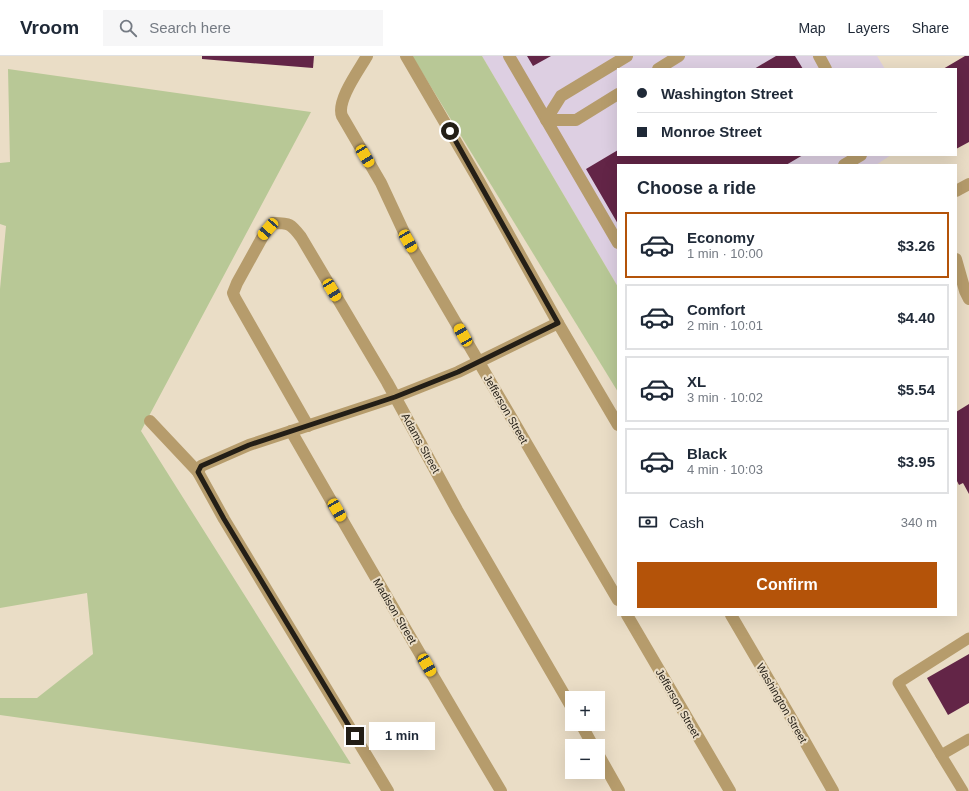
<!DOCTYPE html>
<meta charset="utf-8">
<style>
:root{--surface:#fff;--page:#f6f6f7;--text:#1f2937;--muted:#747a83;--line:#e0e1e3;--accent:#b45309}
body{margin:0;font-family:Helvetica,sans-serif;background:var(--page);color:var(--text);height:100vh;display:flex;flex-direction:column;font-size:15px;white-space:nowrap}
*{box-sizing:border-box;margin:0}
p{font-size:13px;color:var(--muted)}
.icon{flex:none;width:22px;height:22px;fill:none;stroke:currentColor;stroke-width:2;stroke-linecap:round;stroke-linejoin:round}
.map{position:relative;flex:1;overflow:hidden}
.drawer{position:absolute;left:617px;top:108px;width:340px;height:452px;display:flex;flex-direction:column;background:var(--surface);border-radius:0px;box-shadow:0 4px 16px #0002}
.drawer>*{flex:none}
.top-card{position:absolute;left:617px;top:12px;width:340px;height:88px;border-radius:0px;box-shadow:0 4px 16px #0002;display:grid;align-content:center;height:88px;padding:0 20px;background:var(--surface)}
.tools{position:absolute;left:565px;top:635px;display:grid;gap:8px}
.tools a{display:grid;place-items:center;width:40px;height:40px;border-radius:0px;background:var(--surface);box-shadow:0 4px 16px #0002;font-size:20px}
.end{position:absolute;width:18px;height:18px;margin:-9px;border:5px solid #231e16;background:#fff;box-shadow:0 0 0 2px #fff}
.from{border-radius:50%}
.bubble{position:absolute;height:28px;border-radius:0px;background:var(--surface);box-shadow:0 4px 16px #0002;font-size:13px;font-weight:700;line-height:28px;text-align:center}
.car{position:absolute;width:12px;height:24px;margin:-12px -6px;border-radius:5px;box-shadow:0 0 3px 1px #0007;background:linear-gradient(#f5c518 24%,#345 0 40%,#f5c518 0 76%,#345 0 86%,#f5c518 0)}
.top-card b{display:flex;align-items:center;gap:14px;height:38px;font-size:15px}
.top-card b+b{border-top:1px solid var(--line)}
.top-card i{width:10px;height:10px;background:var(--text)}
ul{padding:0;list-style:none}
li{display:flex;align-items:center;gap:12px;height:66px;margin:0 8px 6px;padding:0 12px;border:2px solid var(--line);border-radius:0px}
li div{flex:1}
li b{display:block;font-size:15px}
li em{font-style:normal;font-weight:700}
li.current{border-color:var(--accent)}
li>.icon{width:36px;height:36px;stroke-width:1.5}
h2{padding:0 20px;font-size:18px;line-height:48px}
.pay{display:flex;align-items:center;gap:10px;height:44px;padding:0 20px;font-size:15px}
.pay p{margin-inline-start:auto}
.action{display:flex;gap:8px;margin-top:auto;padding:8px 20px}
.action a{flex:1;height:46px;border-radius:0px;background:var(--accent);color:#fff;font-size:16px;font-weight:700;line-height:46px;text-align:center}
header{display:flex;align-items:center;gap:24px;box-sizing:border-box;height:56px;padding:0 20px;background:var(--surface);border-bottom:1px solid var(--line)}
header strong{font-size:19px}
nav{display:flex;gap:22px;margin-inline-start:auto;font-size:14px}
.search{width:280px;height:36px;background:var(--page);display:flex;align-items:center;gap:10px;box-sizing:border-box;padding:0 14px;border-radius:0px;color:var(--muted);font-size:15px}
.map>svg:first-child{display:block}
</style>
<header>
<strong>Vroom</strong>
<div class="search"><svg class="icon" aria-label="search" viewBox="0 0 24 24"><circle cx="10" cy="10" r="6"/><path d="M15 15l6 6"/></svg>Search here</div>
<nav><a>Map</a><a>Layers</a><a>Share</a></nav>
</header>
<div class="map">
<svg width="969" height="735" viewBox="0 0 969 735">
<rect width="100%" height="100%" fill="#eaddc6"/>
<polygon fill="#ddcfe2" points="482,0 877,0 885,13 618,13 618,99 891,99 876,109 618,109 618,231"/>
<g fill="#b8c896">
<polygon points="412,0 482,0 618,231 618,336"/>
<polygon points="8,13 311,56 141,375 351,708 0,659 0,642 37,642 93,598 87,537 0,552 0,233 6,170 0,168 0,107 10,106"/>
</g>
<g fill="#632547">
<polygon points="202,0 314,0 313,12 202,3"/>
<polygon points="527,0 551,0 533,10"/>
<polygon points="776,0 795,0 803,13 754,13"/>
<polygon points="965,0 969,0 969,86 956,93 956,13 943,13"/>
<polygon points="618,94 618,99 803,99 786,109 618,109 618,168 586,113"/>
<polygon points="969,348 969,438 963,427 959,429 956,423 956,356"/>
<polygon points="969,598 969,647 948,659 927,622"/>
</g>
<g fill="none" stroke-linecap="round" stroke-linejoin="round">
<g stroke="#b69c6c" stroke-width="11">
<polyline points="969,582 898,627 941,699 969,683"/>
<polyline points="941,699 963,735"/>
</g>
<g stroke="#b69c6c" stroke-width="12">
<path d="M 367,0 C 359,14 336,45 342,60 L 381,127 L 408,185 L 618,544"/>
<polyline points="406,0 479,125 558,267 618,369"/>
<polyline points="509,0 618,187"/>
<polyline points="819,0 826,13"/>
<polyline points="658,13 679,0"/>
<polyline points="618,38 576,64 546,64 561,40 627,0"/>
<polyline points="844,109 861,99"/>
<polyline points="956,135 969,128"/>
<polyline points="956,203 965,235 969,243"/>
<polyline points="150,365 198,416 224,463 388,735"/>
<path d="M 308,370 L 235,242 L 233,237 L 237,227 L 263,180 L 273,167 C 290,167 291,168 301,181 L 387,326 L 457,454 L 572,652"/>
<path d="M 291,375 C 360,495 430,616 501,735"/>
<polyline points="198,416 201,410 249,389 395,341 458,316 558,267"/>
<polyline points="627,559 730,735"/>
<polyline points="731,559 800,677 833,735"/>
<polyline points="581,668 593,690"/>
<polyline points="598,698 619,735"/>
</g>
</g>
<g fill="none" stroke-linecap="round" stroke-linejoin="round">
<polyline stroke="#231e16" stroke-width="5" points="355,680 224,463 198,416 201,410 249,389 395,341 458,316 558,267 450,75"/>
</g>
<g text-anchor="middle" dominant-baseline="central" stroke-width="4" stroke-linejoin="round" paint-order="stroke">
<g font-size="11" fill="#231e16" stroke="#eaddc6">
<text transform="translate(506 353) rotate(60)">Jefferson Street</text>
<text transform="translate(421 387) rotate(61)">Adams Street</text>
<text transform="translate(395 555) rotate(59)">Madison Street</text>
<text transform="translate(678 647) rotate(60)">Jefferson Street</text>
<text transform="translate(782 647) rotate(60)">Washington Street</text>
</g>
</g>
</svg>
<div class="tools">
<a>+</a>
<a>−</a>
</div>
<i class="end from" style="left:450px;top:75px"></i>
<i class="end" style="left:355px;top:680px"></i>
<div class="bubble" style="left:369px;top:666px;width:66px">1 min</div>
<i class="car" style="left:365px;top:100px;rotate:149deg"></i>
<i class="car" style="left:268px;top:173px;rotate:221deg"></i>
<i class="car" style="left:408px;top:185px;rotate:150deg"></i>
<i class="car" style="left:332px;top:234px;rotate:149deg"></i>
<i class="car" style="left:463px;top:279px;rotate:330deg"></i>
<i class="car" style="left:337px;top:454px;rotate:150deg"></i>
<i class="car" style="left:427px;top:609px;rotate:150deg"></i>
<div class="top-card">
<b><i class="from"></i>Washington Street</b>
<b><i></i>Monroe Street</b>
</div>
<section class="drawer">
<h2>Choose a ride</h2>
<ul>
<li class="current"><svg class="icon" aria-label="car" viewBox="0 0 24 24"><path d="M5 17H2v-5l4-1 3-4h7l3 4 3 1v5h-3M9 17h6M6 11h13"/><circle cx="7" cy="17" r="2"/><circle cx="17" cy="17" r="2"/></svg><div><b>Economy</b><p>1 min · 10:00</p></div><em>$3.26</em></li>
<li><svg class="icon" aria-label="car" viewBox="0 0 24 24"><path d="M5 17H2v-5l4-1 3-4h7l3 4 3 1v5h-3M9 17h6M6 11h13"/><circle cx="7" cy="17" r="2"/><circle cx="17" cy="17" r="2"/></svg><div><b>Comfort</b><p>2 min · 10:01</p></div><em>$4.40</em></li>
<li><svg class="icon" aria-label="car" viewBox="0 0 24 24"><path d="M5 17H2v-5l4-1 3-4h7l3 4 3 1v5h-3M9 17h6M6 11h13"/><circle cx="7" cy="17" r="2"/><circle cx="17" cy="17" r="2"/></svg><div><b>XL</b><p>3 min · 10:02</p></div><em>$5.54</em></li>
<li><svg class="icon" aria-label="car" viewBox="0 0 24 24"><path d="M5 17H2v-5l4-1 3-4h7l3 4 3 1v5h-3M9 17h6M6 11h13"/><circle cx="7" cy="17" r="2"/><circle cx="17" cy="17" r="2"/></svg><div><b>Black</b><p>4 min · 10:03</p></div><em>$3.95</em></li>
</ul>
<div class="pay"><svg class="icon" aria-label="cash" viewBox="0 0 24 24"><path d="M3 7h18v10H3z"/><circle cx="12" cy="12" r="2"/></svg>Cash<p>340 m</p></div>
<div class="action"><a>Confirm</a></div>
</section>
</div>
